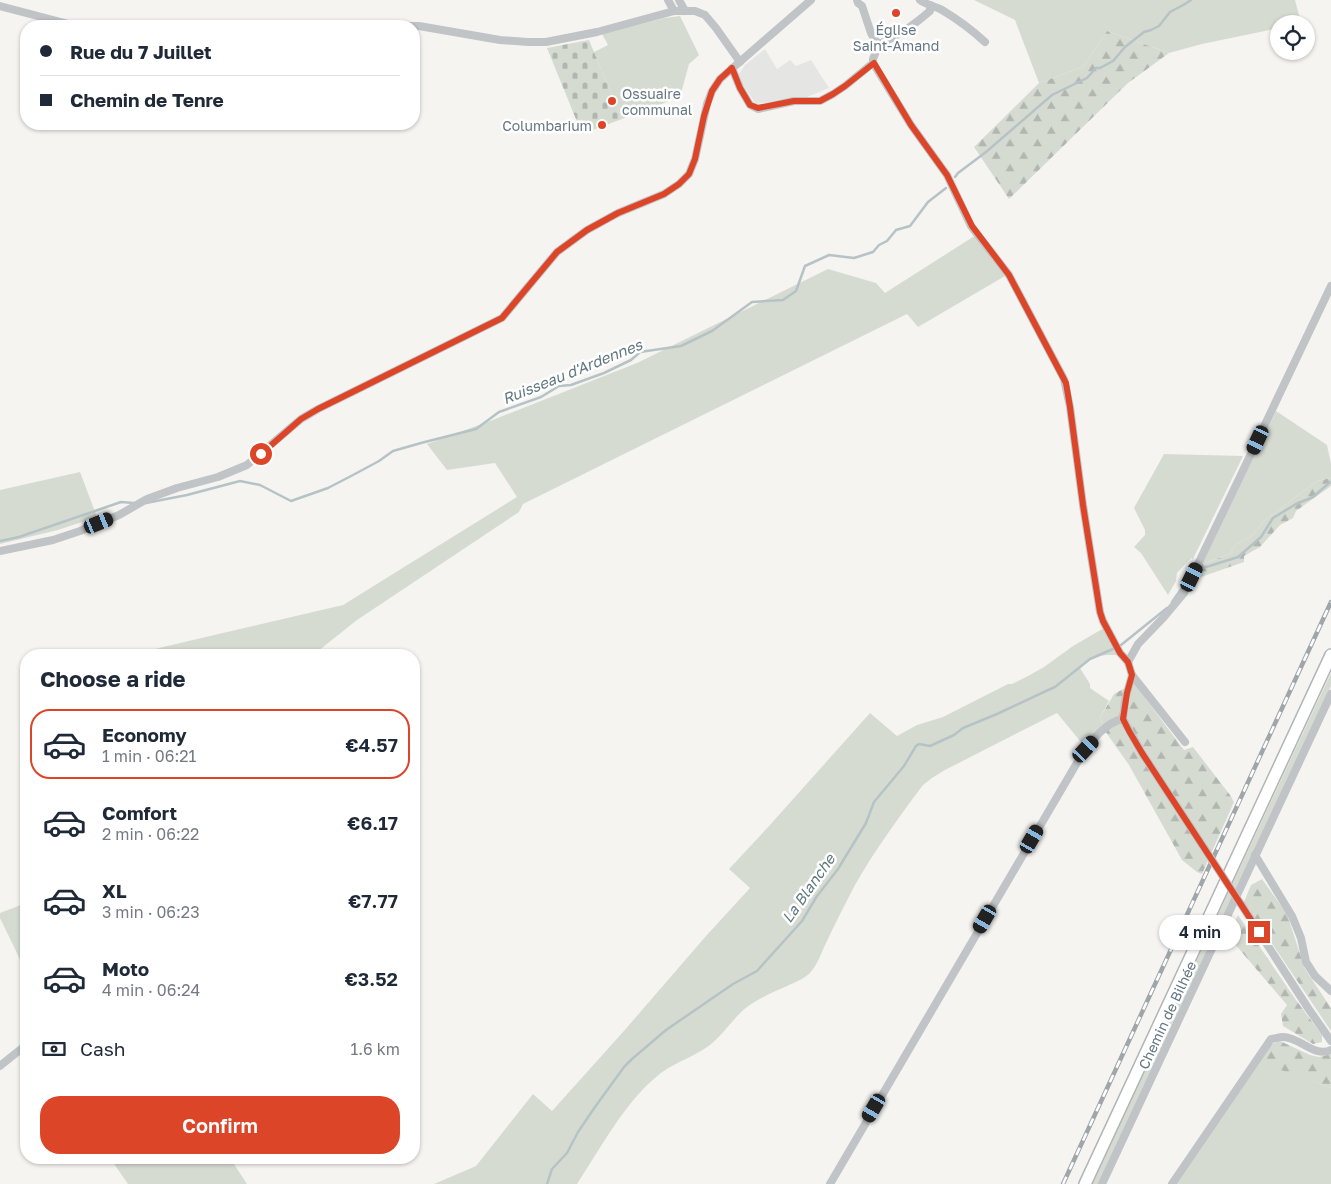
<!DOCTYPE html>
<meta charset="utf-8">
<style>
:root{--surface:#fff;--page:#f6f6f7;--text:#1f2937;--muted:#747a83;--line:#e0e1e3;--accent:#dd4528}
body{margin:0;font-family:"Golos Text",sans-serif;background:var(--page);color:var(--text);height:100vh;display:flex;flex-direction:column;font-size:19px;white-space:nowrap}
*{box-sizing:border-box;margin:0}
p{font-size:16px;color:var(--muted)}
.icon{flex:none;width:28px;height:28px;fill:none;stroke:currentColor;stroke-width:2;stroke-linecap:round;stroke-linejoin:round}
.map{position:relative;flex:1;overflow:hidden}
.side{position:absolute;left:20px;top:649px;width:400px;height:515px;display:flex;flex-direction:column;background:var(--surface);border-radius:20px;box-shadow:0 1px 4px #0004}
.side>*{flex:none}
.banner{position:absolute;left:20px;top:20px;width:400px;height:110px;border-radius:20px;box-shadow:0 1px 4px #0004;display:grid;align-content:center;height:110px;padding:0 20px;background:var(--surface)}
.fabs{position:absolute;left:1270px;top:15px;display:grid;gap:10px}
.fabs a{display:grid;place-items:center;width:45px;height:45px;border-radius:50%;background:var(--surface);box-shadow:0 1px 4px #0004;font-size:25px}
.end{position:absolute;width:22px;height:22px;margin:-11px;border:6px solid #dd4528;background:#fff;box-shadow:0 0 0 2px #fff}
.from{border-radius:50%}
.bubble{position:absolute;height:35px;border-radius:18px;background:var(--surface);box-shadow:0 1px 4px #0004;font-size:16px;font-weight:600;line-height:35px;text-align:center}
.car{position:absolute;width:15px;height:30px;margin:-15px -8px;border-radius:6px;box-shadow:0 0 4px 1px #0007;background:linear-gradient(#222 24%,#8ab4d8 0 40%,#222 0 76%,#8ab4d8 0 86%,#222 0)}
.banner b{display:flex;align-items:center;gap:18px;height:48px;font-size:19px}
.banner b+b{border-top:1px solid var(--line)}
.banner i{width:12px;height:12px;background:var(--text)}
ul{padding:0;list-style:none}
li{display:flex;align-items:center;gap:15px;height:70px;margin:0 10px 8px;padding:0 10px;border:2px solid transparent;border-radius:20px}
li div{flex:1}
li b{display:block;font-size:19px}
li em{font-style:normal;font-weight:600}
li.selected{border-color:var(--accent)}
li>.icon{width:45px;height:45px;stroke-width:1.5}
h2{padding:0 20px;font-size:22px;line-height:60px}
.pay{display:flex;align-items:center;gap:12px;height:55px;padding:0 20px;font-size:19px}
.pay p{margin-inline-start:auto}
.cta{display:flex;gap:10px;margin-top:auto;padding:10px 20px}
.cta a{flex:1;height:58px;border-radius:20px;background:var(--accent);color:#fff;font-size:20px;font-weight:600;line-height:58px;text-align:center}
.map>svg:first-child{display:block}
</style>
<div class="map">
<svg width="1331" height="1184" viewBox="0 0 1331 1184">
<defs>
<pattern id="forest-firs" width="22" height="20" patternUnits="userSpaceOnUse" patternTransform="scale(1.25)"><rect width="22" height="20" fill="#d6dbd2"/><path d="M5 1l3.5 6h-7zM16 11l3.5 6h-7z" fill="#b1b6b0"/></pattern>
<pattern id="cemetery-stones" width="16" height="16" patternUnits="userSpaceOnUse" patternTransform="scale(1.25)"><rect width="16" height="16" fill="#d6dbd2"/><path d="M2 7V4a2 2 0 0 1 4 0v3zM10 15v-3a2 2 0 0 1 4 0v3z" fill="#b1b6b0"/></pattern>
</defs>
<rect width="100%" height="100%" fill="#f5f4f1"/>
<polygon fill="#e5e6e4" points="765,49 777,69 790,60 796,66 811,60 829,88 807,97 784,100 756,104 743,85 739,74 745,65"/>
<g fill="#d6dbd2">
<polygon points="974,0 1295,0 1301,23 1279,24 1279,28 1202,44 1169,53 1107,31 1083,67 1039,83 1015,20"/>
<polygon points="680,16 699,55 689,64 680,97 622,119 594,52 608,45 602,34 664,18"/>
<polygon points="976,235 1005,276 918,327 907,314 523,504 519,512 357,620 313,655 129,655 343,605 517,497 495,463 447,470 427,444 490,421 637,363 828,269 876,283 885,293"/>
<polygon points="1276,411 1327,445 1331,464 1331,478 1317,481 1264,521 1252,536 1236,544 1230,554 1202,564"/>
<polygon points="1164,454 1243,456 1193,559 1191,558 1177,573 1176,581 1168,595 1141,553 1134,547 1145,535 1145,530 1134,508"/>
<polygon points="80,472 97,517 58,530 0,544 0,490"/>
<path d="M 1104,628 L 1118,655 L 1107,655 L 1092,657 L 1080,668 L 1090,684 L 1090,688 L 1109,701 L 1100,718 L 1103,726 L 1085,747 L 1057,713 L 945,770 L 932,778 L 923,785 C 899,817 875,850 855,885 C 845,904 835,924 826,943 C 821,953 818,964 810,973 C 804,979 795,982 787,986 C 774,992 759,998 747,1007 C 733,1018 724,1034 710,1045 C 693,1058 671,1063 655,1078 C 624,1104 600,1149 577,1184 L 434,1184 L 476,1166 L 533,1094 L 552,1111 L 623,1032 L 706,936 L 750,888 L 729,869 L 769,826 L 870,713 L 897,736 L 917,725 L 943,717 L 1008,684 L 1012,684 L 1028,676 L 1044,667 L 1073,646 Z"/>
<polygon points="1331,673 1331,686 1099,1184 1092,1184"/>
<polygon points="26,903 26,972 0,918 0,913"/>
<polygon points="1259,1061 1331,1088 1331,1184 1175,1184"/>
<polygon points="110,1158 230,1158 247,1184 128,1184"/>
</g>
<g fill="url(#forest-firs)">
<polygon points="1107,31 1169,53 1128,83 1009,199 974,147 1039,83 1083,67"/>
<polygon points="1331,478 1331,486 1296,511 1293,518 1280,525 1260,547 1244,556 1244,562 1201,577 1199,572 1202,564 1230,554 1236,544 1252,536 1264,521 1317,481"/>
<polygon points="1134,683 1184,750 1193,747 1230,795 1234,802 1202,874 1197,872 1182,860 1129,765 1105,731 1100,718 1114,694"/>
<polygon points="1262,879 1287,914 1305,969 1331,1008 1331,1031 1244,902 1251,885"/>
<polygon points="1238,915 1296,1000 1322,1035 1322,1042 1313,1044 1283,1026 1281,1014 1287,1005 1228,936"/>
<polygon points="1280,1041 1310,1055 1319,1057 1331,1054 1331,1088 1259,1062 1272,1044"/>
</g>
<polygon fill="url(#cemetery-stones)" points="589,40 622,119 582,134 547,48"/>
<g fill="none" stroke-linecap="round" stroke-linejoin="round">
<g stroke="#b6c3c6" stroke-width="2.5">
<polyline points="955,177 958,173 986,152 1052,95 1087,78 1096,68 1100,68 1113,61 1125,47 1144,32 1151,30 1159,26 1170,12 1185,4 1191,0"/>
<polyline points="146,503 187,495 240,481 260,485 291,501 328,488 353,475 379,461 393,451 421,443 476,429 499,412 541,397 559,386 571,385 604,373 631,360 640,352 681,346 712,331 752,302 783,300 796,291 805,266 829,255 854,258 873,252 879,245 887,241 896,230 910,226 928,202 946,188"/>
<polyline points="0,541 19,537 121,502 134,503"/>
<polyline points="1203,568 1238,557 1261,537 1273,518 1296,504 1313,497 1329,483 1331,482"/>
<polyline points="1172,602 1184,585 1189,571"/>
<polyline points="1121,645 1167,608"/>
<polyline points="547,1184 552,1169 567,1153 578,1132 595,1107 624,1067 632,1059 666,1030 733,984 757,971 802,921 817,896 838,869 866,823 874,802 904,766 916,746 919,744 930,746 954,735 963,728 997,714 1046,691 1055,687 1090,659 1113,649"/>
</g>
<g stroke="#b1b5b8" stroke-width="14">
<polyline id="highway" points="1085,1184 1331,655"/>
</g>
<g stroke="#c0c4c7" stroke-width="8">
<polyline points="668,0 674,11"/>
<polyline points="679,0 685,11"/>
<polyline points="857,0 858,3 862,6 871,33 875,40 879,44"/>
<path d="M 920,0 C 926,5 935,6 942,10 C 957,19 972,30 985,42"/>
<polyline points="0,6 76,26"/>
<polyline points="394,26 419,26 500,40 528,42 546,42 597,32 674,11 695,11 705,15 716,28 740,62"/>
<path d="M 879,44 C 897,37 915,24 930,11 L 930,5"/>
<polyline points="873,63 911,125 947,175 971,226 1009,275 1064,379 1070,407 1083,505 1100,612 1103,621 1120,653 1128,662 1132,675 1185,742"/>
<polyline points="732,68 740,88 750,105 758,109 794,101 820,101 833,94 845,86 873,63 873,59 879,44"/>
<polyline points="0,551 53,540 80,531 119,515 147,499 177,488 218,477 247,465 301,419 318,409 502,318 557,252 587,230 618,213 664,194 679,184 689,174 695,159 707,104 712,91 720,79 811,0"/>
<polyline points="1128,662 1138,644 1164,617 1184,593 1238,481 1331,286"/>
<polyline points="1132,675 1125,700 1123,719 1142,753 1199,840"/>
<polyline points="1255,855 1292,916 1301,938 1306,962 1315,976 1331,991"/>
<polyline points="1250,918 1308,1008 1331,1041"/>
<polyline points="0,1066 26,1045"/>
<path d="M 830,1184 L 1081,756 C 1091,742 1105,722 1123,719"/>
<polyline points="1102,1184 1331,694"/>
<path d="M 1172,1184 L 1271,1039 C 1274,1039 1279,1037 1283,1037 C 1300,1037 1314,1058 1331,1050"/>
</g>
<use href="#highway" stroke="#fff" stroke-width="11"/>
<g stroke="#9fa6aa" stroke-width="4.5">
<polyline id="rail" points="1063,1184 1331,602"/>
</g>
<use href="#rail" stroke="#fff" stroke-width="2.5" stroke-dasharray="8" stroke-linecap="butt"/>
<polyline stroke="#c0c4c7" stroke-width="8" points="1199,840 1250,918"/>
</g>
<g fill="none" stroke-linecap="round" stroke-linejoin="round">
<polyline stroke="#dd4528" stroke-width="6" points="261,454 301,419 318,409 502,318 557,252 587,230 618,213 664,194 679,184 689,174 695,159 704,116 712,91 720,79 732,68 740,88 750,105 758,108 794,101 820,101 833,94 845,86 874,63 911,125 947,175 972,226 1009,275 1066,383 1070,407 1083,505 1100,612 1103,621 1120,653 1128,662 1132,675 1127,693 1123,719 1129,731 1142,753 1259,932"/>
</g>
<g fill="#dd4528" stroke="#fff" stroke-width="2">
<circle cx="896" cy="13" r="5"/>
<circle cx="612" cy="101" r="5"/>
<circle cx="602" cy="125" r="5"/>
</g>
<g text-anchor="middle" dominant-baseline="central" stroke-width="5" stroke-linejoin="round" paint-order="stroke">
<g font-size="14" fill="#647681" stroke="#fff">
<text x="896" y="29">Église<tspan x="896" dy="16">Saint-Amand</tspan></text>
<text x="622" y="93" text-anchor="start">Ossuaire<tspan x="622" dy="16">communal</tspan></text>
<text x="592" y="125" text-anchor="end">Columbarium</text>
</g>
<g font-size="14" fill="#647681" stroke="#fff">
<text transform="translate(1167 1015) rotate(-65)">Chemin de Bilhée</text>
</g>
<g font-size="15" font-style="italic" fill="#60787f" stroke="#fff">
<text transform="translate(572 371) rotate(-22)">Ruisseau d'Ardennes</text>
<text transform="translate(808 888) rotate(-55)">La Blanche</text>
</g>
</g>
</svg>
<div class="fabs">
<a><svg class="icon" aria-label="locate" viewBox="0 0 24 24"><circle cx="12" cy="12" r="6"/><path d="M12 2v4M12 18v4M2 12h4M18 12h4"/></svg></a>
</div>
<i class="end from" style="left:261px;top:454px"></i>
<i class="end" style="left:1259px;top:932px"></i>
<div class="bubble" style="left:1159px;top:915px;width:82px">4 min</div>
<i class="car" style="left:1258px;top:440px;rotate:205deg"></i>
<i class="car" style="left:99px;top:523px;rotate:68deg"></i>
<i class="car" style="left:1192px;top:577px;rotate:26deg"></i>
<i class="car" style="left:1086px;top:749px;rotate:43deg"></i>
<i class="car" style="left:1032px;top:839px;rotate:30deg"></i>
<i class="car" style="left:985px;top:919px;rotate:210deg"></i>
<i class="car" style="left:874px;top:1108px;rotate:210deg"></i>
<div class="banner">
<b><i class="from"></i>Rue du 7 Juillet</b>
<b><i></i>Chemin de Tenre</b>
</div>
<section class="side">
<h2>Choose a ride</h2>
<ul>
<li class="selected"><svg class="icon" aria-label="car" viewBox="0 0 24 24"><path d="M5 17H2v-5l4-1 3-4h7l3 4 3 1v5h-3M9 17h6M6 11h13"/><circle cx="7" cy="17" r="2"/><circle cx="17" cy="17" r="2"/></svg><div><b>Economy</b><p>1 min · 06:21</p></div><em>€4.57</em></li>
<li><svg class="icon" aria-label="car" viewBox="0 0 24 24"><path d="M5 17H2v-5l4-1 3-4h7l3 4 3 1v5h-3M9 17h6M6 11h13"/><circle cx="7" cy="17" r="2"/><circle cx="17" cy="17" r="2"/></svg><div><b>Comfort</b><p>2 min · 06:22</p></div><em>€6.17</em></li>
<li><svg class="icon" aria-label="car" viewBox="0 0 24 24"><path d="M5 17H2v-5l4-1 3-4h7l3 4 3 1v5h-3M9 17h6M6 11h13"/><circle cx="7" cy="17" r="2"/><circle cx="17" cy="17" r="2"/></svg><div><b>XL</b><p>3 min · 06:23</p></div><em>€7.77</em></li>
<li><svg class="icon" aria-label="car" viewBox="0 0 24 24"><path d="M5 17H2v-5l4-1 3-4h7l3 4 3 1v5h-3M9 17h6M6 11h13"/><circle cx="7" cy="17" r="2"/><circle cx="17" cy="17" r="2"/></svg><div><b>Moto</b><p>4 min · 06:24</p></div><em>€3.52</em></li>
</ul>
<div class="pay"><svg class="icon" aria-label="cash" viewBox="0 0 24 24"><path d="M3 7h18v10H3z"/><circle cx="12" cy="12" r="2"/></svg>Cash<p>1.6 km</p></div>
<div class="cta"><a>Confirm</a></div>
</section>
</div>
